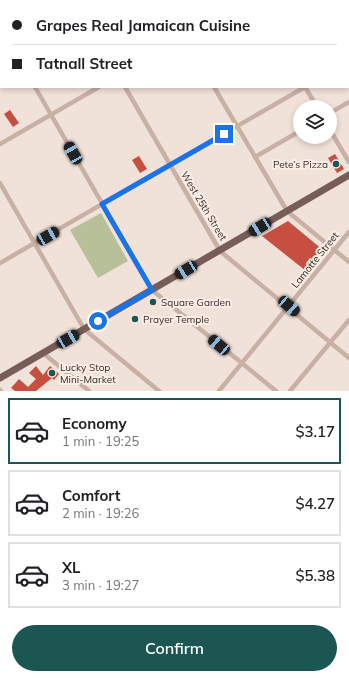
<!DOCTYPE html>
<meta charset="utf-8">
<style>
:root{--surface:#fff;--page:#f2f2f2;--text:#202124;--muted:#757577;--line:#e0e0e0;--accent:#1c5652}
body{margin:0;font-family:Mulish,sans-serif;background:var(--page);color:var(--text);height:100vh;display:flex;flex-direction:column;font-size:15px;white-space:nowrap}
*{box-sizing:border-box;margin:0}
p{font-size:13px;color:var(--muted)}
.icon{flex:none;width:22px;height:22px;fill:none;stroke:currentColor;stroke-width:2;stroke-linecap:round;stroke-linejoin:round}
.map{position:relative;height:391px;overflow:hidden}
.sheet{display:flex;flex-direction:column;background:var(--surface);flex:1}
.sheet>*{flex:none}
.hud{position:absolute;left:0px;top:0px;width:349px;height:88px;box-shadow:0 2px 6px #0003;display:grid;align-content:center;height:88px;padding:0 12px;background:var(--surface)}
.controls{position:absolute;left:293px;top:100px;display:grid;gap:8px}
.controls a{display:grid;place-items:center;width:44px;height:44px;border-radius:50%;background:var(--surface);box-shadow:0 2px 6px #0003;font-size:20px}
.end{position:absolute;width:18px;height:18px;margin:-9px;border:5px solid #1a73e8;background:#fff;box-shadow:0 0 0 2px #fff}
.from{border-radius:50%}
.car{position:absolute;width:12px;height:24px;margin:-12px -6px;border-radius:5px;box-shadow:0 0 3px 1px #0007;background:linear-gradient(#222 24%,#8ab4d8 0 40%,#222 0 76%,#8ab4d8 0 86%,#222 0)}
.hud b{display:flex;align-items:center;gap:14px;height:38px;font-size:15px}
.hud b+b{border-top:1px solid var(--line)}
.hud i{width:10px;height:10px;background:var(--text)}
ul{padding:7px 0 0;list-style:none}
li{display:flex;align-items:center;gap:12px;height:66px;margin:0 8px 6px;padding:0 4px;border:2px solid var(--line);border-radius:0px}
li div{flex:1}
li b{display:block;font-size:15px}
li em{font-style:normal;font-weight:600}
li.selected{border-color:var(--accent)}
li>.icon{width:36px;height:36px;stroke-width:1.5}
.primary-button{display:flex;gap:8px;margin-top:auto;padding:8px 12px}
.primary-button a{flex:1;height:46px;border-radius:24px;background:var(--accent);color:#fff;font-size:16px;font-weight:600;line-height:46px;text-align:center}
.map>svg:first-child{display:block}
</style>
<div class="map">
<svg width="349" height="391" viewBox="0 0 349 391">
<rect width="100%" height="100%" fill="#f1e2d9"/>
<polygon fill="#b8c099" points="101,213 128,261 98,278 70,230"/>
<g fill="#c74f41">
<polygon points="10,110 19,123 13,127 4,114"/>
<polygon points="335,154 344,169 337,173 328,158"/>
<polygon points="139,156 147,169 140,173 132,160"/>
<polygon points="288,221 323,250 306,271 262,236"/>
<polygon points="36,366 43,375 50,366 59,374 54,380 52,378 36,391 15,391 11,388 19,379 28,387 36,379 29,373"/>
</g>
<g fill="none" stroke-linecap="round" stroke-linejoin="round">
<g stroke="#c9b0a5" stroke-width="4.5">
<polyline points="74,0 75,1"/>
<polyline points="164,0 165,1"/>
<polyline points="255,0 255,1"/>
<polyline points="344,0 345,1"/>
<polyline points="247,1 249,0"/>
<polyline points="348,6 349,8"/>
<polyline points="0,27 1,29"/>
<polyline points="348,62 349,61"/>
<polyline points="35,87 152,290 276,391"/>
<polyline points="125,87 220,251 349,358"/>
<polyline points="214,87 287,211 349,262"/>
<polyline points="305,87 317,107"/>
<polyline points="330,113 349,102"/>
<polyline points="330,130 349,162"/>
<polyline points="0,144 99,87"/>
<polyline points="255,157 300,131"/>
<polyline points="0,183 84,329 159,391"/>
<polyline points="0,263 305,87"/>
<polyline points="43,353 89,391"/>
<polyline points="0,390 1,391"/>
<polyline points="219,391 349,232"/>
<polyline points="290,391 349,320"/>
</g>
<g stroke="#9d7f76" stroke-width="6">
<polyline points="35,1 36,0"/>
<polyline points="0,21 1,21"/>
</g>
<polyline stroke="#775d57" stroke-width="7" points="0,378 349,175"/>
</g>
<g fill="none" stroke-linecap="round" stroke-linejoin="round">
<polyline stroke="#1a73e8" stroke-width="5" points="98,321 152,290 102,204 224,134"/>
</g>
<g fill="#1c5652" stroke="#f9ede5" stroke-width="1.5">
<circle cx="336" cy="164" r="4"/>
<circle cx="153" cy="302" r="4"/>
<circle cx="135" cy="319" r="4"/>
<circle cx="52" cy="373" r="4"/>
</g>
<g text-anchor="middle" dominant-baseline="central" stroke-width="4" stroke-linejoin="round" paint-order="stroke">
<g font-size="10" fill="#352926" stroke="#f9ede5" text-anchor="start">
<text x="328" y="164" text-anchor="end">Pete’s Pizza</text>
<text x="161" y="302">Square Garden</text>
<text x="143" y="319">Prayer Temple</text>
<text x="60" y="367">Lucky Stop<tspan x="60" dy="12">Mini-Market</tspan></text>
</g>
<g font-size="10" fill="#352926" stroke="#f9ede5">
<text transform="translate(204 206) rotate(59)">West 25th Street</text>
<text transform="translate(315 260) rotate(-51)">Lamotte Street</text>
</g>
</g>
</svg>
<div class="controls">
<a><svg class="icon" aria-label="layers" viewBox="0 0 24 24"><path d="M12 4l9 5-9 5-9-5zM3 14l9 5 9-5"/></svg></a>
</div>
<i class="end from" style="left:98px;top:321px"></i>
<i class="end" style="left:224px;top:134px"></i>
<i class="car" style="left:73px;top:153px;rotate:330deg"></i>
<i class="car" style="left:260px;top:227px;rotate:239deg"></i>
<i class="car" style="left:48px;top:236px;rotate:60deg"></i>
<i class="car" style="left:186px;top:270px;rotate:239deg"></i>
<i class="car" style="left:289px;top:306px;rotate:131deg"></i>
<i class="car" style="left:68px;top:339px;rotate:60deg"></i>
<i class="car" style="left:219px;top:345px;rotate:310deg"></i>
<div class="hud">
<b><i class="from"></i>Grapes Real Jamaican Cuisine</b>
<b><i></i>Tatnall Street</b>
</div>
</div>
<section class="sheet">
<ul>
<li class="selected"><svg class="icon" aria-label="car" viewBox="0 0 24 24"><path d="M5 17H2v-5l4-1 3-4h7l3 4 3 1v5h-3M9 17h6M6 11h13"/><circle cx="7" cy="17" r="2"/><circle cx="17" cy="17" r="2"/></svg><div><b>Economy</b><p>1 min · 19:25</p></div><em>$3.17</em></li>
<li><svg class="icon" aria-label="car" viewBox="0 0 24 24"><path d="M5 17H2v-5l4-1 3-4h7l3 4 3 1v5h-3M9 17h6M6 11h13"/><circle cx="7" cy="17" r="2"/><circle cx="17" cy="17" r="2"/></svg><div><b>Comfort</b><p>2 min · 19:26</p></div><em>$4.27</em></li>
<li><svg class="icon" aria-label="car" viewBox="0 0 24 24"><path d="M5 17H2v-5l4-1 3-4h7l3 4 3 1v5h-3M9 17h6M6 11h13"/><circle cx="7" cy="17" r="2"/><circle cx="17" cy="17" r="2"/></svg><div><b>XL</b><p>3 min · 19:27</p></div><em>$5.38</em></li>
</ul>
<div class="primary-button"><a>Confirm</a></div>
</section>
